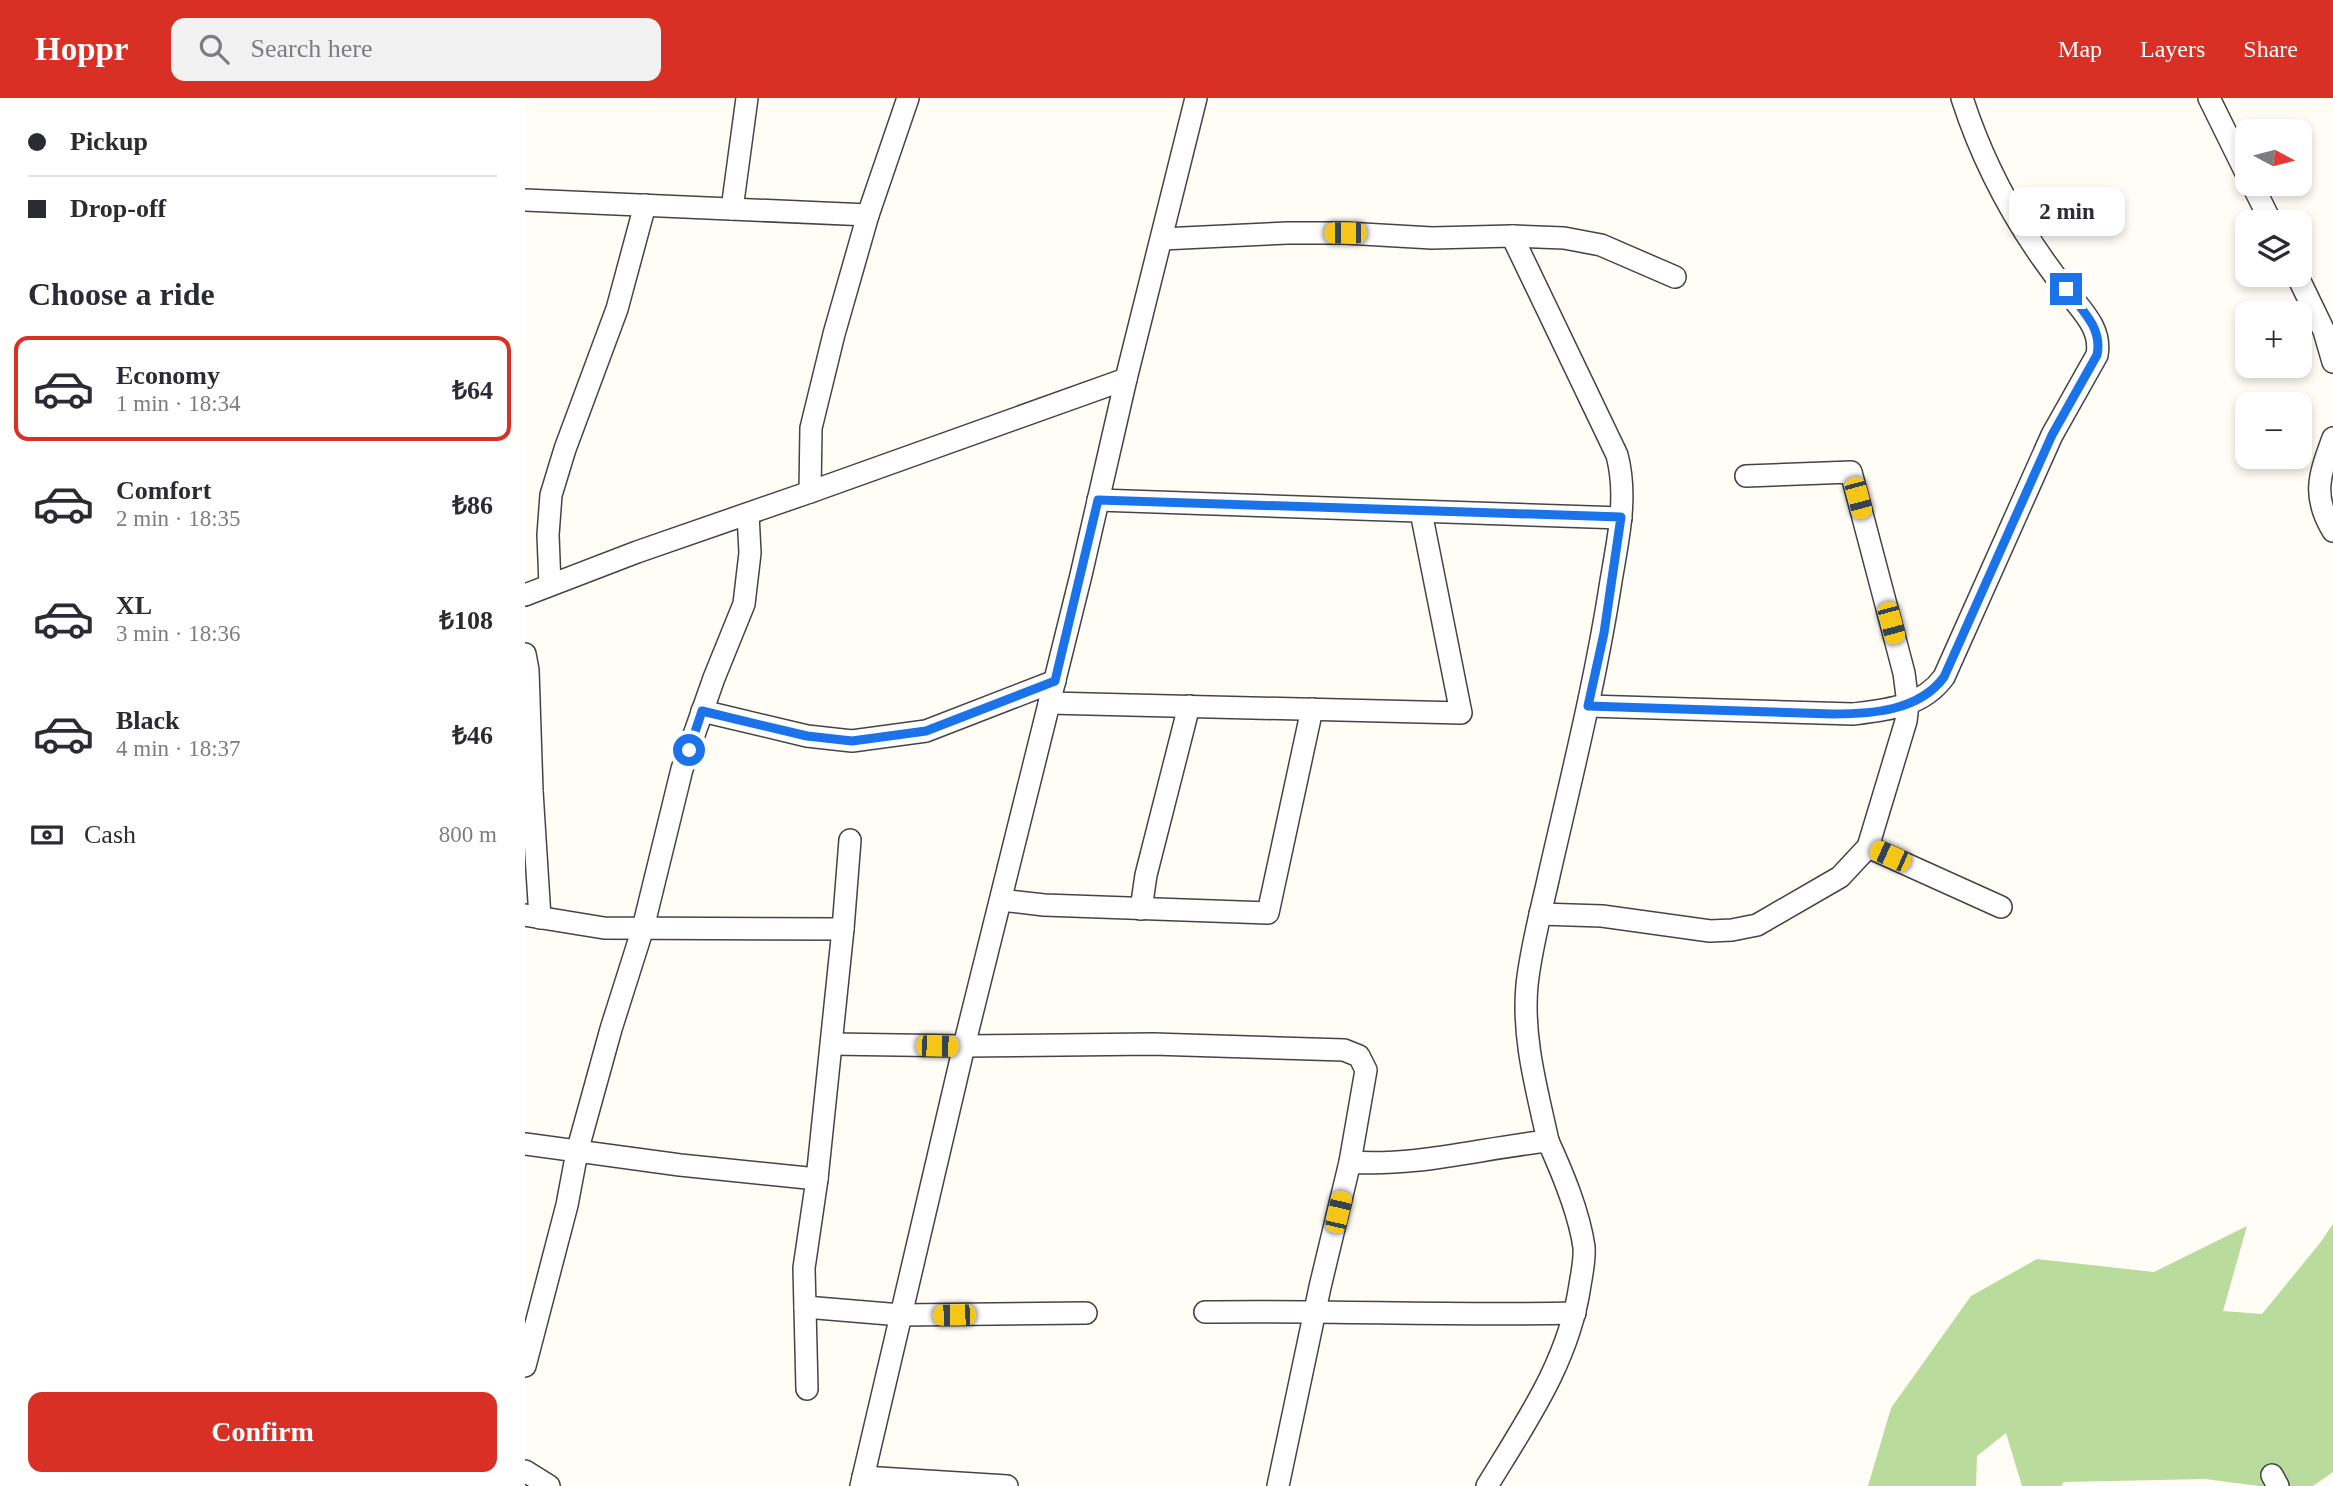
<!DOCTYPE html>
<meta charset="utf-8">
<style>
:root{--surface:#fff;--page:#f2f2f3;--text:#2b2b33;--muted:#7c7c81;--line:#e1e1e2;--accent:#d93025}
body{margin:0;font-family:Georgia,serif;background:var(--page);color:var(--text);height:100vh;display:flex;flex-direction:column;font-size:26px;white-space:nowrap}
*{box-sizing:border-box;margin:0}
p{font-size:23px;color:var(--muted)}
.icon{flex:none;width:38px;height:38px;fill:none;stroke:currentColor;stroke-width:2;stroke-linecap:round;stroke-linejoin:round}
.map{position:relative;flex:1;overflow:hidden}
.sheet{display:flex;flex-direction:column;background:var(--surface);width:525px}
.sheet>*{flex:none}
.top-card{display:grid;align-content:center;height:154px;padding:0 28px;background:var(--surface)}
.needle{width:46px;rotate:97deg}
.tools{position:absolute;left:1710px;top:21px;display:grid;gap:14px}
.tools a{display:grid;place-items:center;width:77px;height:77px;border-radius:14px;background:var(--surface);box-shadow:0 4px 10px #0003;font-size:35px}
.end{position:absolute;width:32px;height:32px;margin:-16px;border:9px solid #1a73e8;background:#fff;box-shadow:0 0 0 4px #fff}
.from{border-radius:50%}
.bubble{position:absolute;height:49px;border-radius:14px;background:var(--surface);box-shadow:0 4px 10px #0003;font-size:23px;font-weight:800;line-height:49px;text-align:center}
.car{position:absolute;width:21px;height:42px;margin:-21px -10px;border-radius:9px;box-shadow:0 0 5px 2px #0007;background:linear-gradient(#f5c518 24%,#345 0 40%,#f5c518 0 76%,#345 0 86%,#f5c518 0)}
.top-card b{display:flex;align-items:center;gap:24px;height:66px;font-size:26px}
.top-card b+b{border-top:2px solid var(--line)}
.top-card i{width:18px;height:18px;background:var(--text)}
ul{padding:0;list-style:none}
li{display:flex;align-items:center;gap:21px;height:105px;margin:0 14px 10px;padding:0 14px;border:4px solid transparent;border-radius:14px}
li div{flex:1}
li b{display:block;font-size:26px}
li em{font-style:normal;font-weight:800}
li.on{border-color:var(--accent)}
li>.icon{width:63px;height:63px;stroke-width:1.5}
h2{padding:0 28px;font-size:32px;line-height:84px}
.pay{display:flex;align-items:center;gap:18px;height:77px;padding:0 28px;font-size:26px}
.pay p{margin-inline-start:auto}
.primary-button{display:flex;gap:14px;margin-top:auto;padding:14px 28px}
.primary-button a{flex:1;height:80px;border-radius:14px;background:var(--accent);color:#fff;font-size:28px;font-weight:800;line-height:80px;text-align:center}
header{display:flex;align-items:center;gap:42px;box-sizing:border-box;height:98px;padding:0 35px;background:var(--accent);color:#fff}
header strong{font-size:33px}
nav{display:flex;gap:38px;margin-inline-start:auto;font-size:24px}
.search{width:490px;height:63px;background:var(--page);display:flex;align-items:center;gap:18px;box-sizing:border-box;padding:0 24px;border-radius:14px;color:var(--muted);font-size:26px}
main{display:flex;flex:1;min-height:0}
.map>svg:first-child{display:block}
</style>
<header>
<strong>Hoppr</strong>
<div class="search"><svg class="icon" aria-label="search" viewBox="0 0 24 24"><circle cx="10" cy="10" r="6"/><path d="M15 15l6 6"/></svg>Search here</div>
<nav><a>Map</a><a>Layers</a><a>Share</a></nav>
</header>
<main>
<section class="sheet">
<div class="top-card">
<b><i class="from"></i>Pickup</b>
<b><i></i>Drop-off</b>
</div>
<h2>Choose a ride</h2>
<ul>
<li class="on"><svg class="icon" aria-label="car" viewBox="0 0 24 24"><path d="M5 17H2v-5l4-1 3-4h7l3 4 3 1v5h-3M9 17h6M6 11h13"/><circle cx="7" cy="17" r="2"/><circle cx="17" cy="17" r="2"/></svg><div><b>Economy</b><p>1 min · 18:34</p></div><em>₺64</em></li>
<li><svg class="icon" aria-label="car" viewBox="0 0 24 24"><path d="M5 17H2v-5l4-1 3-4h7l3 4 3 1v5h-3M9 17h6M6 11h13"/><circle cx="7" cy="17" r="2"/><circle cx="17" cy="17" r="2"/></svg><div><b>Comfort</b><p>2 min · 18:35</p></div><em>₺86</em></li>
<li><svg class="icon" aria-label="car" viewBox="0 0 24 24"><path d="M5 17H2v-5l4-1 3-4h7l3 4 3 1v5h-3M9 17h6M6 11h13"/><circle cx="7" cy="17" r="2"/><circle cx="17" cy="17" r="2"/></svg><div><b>XL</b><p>3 min · 18:36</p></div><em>₺108</em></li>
<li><svg class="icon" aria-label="car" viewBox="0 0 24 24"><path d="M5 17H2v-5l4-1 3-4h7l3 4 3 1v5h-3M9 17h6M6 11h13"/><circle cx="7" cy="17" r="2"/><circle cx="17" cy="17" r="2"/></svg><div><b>Black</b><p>4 min · 18:37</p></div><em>₺46</em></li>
</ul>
<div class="pay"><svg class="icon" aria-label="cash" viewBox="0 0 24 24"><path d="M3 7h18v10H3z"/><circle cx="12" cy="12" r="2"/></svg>Cash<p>800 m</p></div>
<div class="primary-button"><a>Confirm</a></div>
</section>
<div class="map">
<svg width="1808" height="1388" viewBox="0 0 1808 1388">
<rect width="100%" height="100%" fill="#fffdf5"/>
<polygon fill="#b9dc9c" points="1808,1126 1808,1374 1788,1388 1734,1388 1680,1381 1539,1384 1536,1388 1497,1388 1481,1335 1452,1358 1451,1388 1343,1388 1366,1310 1446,1198 1512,1161 1629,1174 1722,1128 1698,1213 1737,1216 1795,1145"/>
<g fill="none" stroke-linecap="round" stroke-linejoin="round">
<g stroke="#444" stroke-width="24">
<g id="minor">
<polyline points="1684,0 1722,77"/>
<polyline points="1727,86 1746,124"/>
<polyline points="0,102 343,117 309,236 286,330 285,394 112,454 0,497"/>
<polyline points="207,111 222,0"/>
<polyline points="343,117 383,0"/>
<polyline points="987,138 1039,140 1076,147 1150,179"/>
<path d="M 637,141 L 763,135 L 820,135 L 907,140 L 987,138 L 1092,357 C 1103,399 1093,441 1086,483 C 1071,581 1047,677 1025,773 C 1017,810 1006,849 1002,887 C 997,940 1012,992 1023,1043"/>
<polyline points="1772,177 1799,233 1808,264"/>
<polyline points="601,281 671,0"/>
<path d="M 1808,340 C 1795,376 1786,397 1808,433"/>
<polyline points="285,394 601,281 556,477 439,948 336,1388"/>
<polyline points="573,402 1096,420"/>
<polyline points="25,487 23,437 26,397 40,351 92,211 120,107"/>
<polyline points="0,556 3,572 7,693 15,820"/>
<polyline points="524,605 936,615 896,414"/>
<path d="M 1063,608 L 1328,616 C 1362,612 1397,609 1419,579 L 1527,337 L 1572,257 C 1577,230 1556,212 1541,192 C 1495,134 1460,71 1437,0"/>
<polyline points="177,613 282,638 327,643 401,633 530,583"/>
<polyline points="1343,749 1476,809"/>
<polyline points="476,802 519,807 743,815 787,611"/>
<polyline points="616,811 621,777 664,608"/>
<polyline points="1015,816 1077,818 1185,833 1207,832 1232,827 1315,779 1343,749 1381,623 1383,606 1379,575 1326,374 1221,378"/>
<polyline points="0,817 79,830 318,831 292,1081 155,1067 0,1046"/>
<polyline points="318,831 325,742"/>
<polyline points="307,946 439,948 628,946 819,952 834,958 841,972 825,1064"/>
<polyline points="280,1209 376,1217 561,1215"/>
<path d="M 680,1214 C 803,1212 926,1218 1050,1215"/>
<polyline points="0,1268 42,1107 52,1054 86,931 118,830 157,671 189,580 219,506 225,455 223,416"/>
<polyline points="282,1291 279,1170 292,1081"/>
<polyline points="0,1373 24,1388"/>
<polyline points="1747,1377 1753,1388"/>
<polyline points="338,1379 482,1388"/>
<path d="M 753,1388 L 795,1189 L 825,1064 C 892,1069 956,1050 1023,1043 C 1038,1076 1054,1114 1059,1149 C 1060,1161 1057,1175 1055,1187 C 1044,1263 1001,1324 962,1388"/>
</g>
</g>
<use href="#minor" stroke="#fff" stroke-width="21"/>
</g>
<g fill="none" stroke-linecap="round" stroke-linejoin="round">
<path stroke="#1a73e8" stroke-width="9" d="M 164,652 L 177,613 L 282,638 L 327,643 L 401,633 L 530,583 L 573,402 L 1096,419 L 1079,535 L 1063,608 L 1308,616 C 1347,616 1394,613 1419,579 L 1527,337 L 1572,257 C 1578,230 1556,211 1541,191"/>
</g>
</svg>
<div class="tools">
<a><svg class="needle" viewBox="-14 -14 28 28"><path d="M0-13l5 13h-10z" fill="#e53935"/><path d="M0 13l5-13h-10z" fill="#7c7c81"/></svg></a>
<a><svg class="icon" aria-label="layers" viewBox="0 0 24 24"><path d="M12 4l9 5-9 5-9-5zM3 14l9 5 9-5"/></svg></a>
<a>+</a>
<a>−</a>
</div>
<i class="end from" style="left:164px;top:652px"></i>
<i class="end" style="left:1541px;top:191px"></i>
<div class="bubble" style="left:1484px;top:89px;width:116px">2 min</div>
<i class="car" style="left:820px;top:135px;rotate:270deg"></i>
<i class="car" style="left:1333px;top:400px;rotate:165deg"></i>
<i class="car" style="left:1366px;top:525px;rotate:165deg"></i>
<i class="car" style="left:1365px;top:758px;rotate:294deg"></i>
<i class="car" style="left:412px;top:948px;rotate:91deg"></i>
<i class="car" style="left:813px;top:1114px;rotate:13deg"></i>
<i class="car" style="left:429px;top:1217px;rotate:269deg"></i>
</div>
</main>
